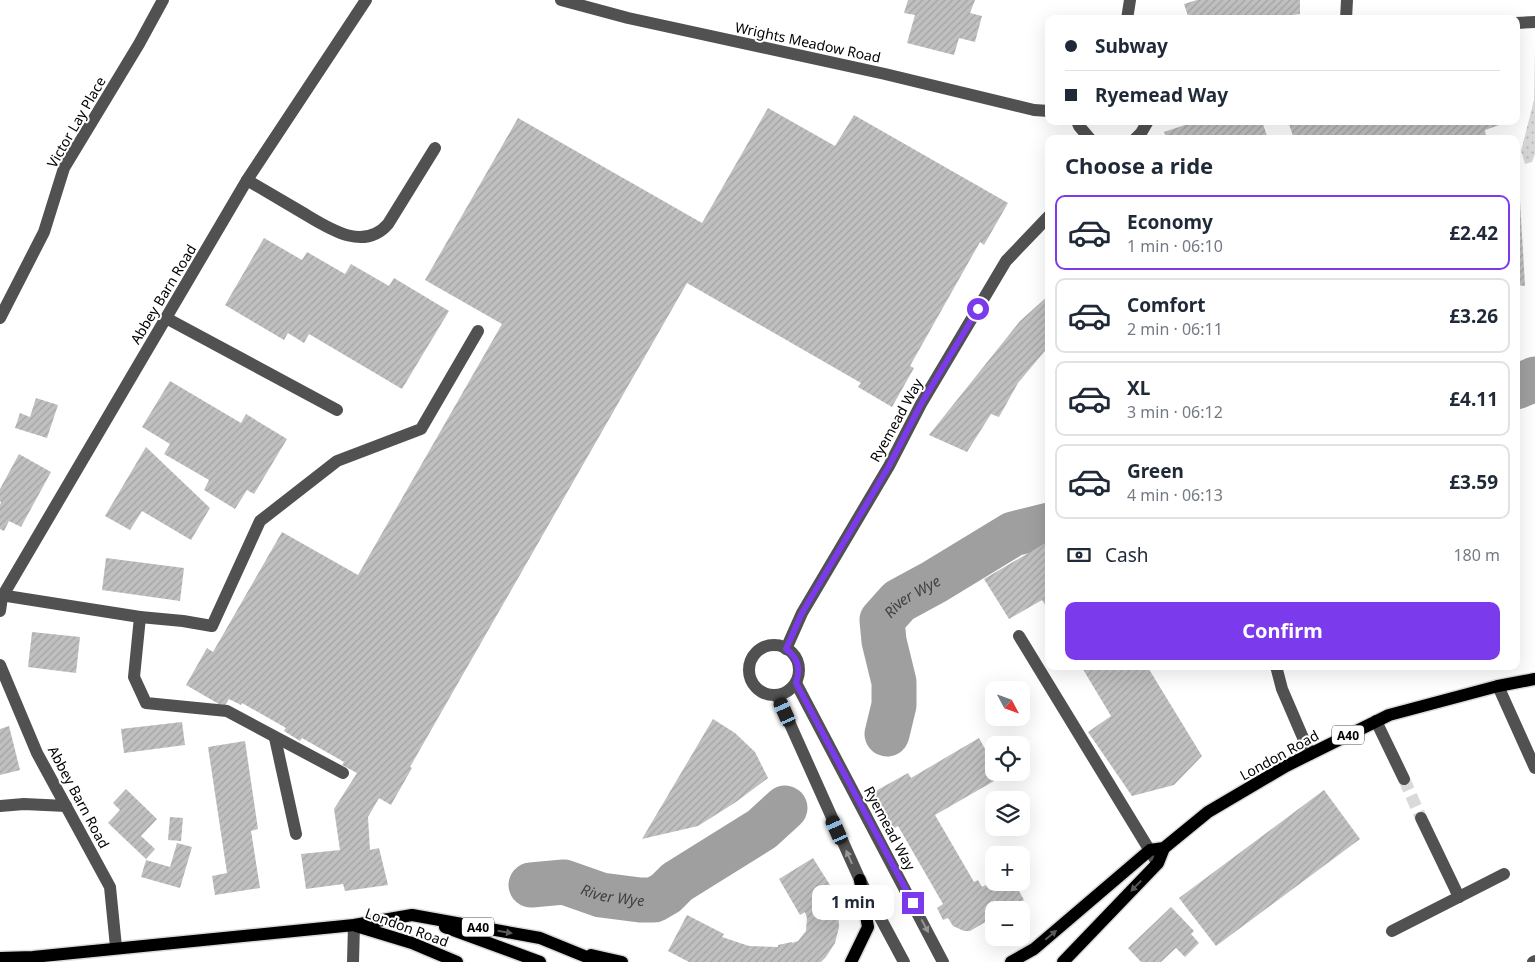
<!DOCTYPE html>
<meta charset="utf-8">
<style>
:root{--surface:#fff;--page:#f2f2f3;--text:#1f2937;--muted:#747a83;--line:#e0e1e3;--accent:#7c3aed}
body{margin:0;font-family:"Noto Sans",sans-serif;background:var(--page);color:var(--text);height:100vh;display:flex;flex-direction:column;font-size:19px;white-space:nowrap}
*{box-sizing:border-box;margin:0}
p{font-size:16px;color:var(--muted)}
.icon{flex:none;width:28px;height:28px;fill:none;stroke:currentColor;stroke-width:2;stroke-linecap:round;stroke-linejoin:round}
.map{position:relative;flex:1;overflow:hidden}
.side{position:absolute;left:1045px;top:135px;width:475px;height:535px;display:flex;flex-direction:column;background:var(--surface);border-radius:10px;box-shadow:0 5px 20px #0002}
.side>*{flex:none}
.guide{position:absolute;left:1045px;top:15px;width:475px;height:110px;border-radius:10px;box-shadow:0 5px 20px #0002;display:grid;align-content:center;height:110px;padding:0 20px;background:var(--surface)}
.needle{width:32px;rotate:131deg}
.controls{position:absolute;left:985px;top:681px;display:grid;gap:10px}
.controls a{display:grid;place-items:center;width:45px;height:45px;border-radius:10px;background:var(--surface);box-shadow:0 5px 20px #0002;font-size:25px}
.end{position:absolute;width:22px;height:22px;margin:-11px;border:6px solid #7c3aed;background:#fff;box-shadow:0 0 0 2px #fff}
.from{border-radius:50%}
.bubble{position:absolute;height:35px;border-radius:10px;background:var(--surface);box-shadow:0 5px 20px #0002;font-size:16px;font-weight:700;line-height:35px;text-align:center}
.car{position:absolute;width:15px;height:30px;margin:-15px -8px;border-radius:6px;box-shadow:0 0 4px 1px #0007;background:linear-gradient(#222 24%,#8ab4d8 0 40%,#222 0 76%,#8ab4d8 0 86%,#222 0)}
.guide b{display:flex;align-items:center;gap:18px;height:48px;font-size:19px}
.guide b+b{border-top:1px solid var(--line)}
.guide i{width:12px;height:12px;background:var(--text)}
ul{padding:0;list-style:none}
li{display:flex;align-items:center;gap:15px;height:75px;margin:0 10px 8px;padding:0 10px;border:2px solid var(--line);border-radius:10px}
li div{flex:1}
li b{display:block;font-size:19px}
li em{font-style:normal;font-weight:700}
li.on{border-color:var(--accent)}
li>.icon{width:45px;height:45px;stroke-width:1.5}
h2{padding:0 20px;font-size:22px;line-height:60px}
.pay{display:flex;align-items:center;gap:12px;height:55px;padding:0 20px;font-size:19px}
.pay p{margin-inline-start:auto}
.action{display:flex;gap:10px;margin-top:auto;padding:10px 20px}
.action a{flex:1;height:58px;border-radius:10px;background:var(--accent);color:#fff;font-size:20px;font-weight:700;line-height:58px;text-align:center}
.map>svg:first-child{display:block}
</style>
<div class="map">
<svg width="1535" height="962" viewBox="0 0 1535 962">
<defs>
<pattern id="grass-dots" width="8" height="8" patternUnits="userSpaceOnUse" patternTransform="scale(1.25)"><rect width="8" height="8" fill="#d8d8d8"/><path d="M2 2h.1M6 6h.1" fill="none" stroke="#b8b8b8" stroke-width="1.8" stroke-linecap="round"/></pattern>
<pattern id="building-hatch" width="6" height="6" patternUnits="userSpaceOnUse" patternTransform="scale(1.25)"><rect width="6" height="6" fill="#c0c0c0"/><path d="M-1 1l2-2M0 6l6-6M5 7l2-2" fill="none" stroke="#a3a3a3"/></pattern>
</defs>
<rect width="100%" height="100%" fill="#fff"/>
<polygon fill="url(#grass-dots)" points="1535,48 1535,154 1532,162 1525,164 1521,151 1534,100"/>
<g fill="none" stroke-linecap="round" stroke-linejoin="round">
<g stroke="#9f9f9f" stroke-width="45">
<polyline points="1516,387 1535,379"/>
<path id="s1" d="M 887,734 L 894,705 L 894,682 L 884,641 L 882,620 L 899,601 L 934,582 L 1013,534 L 1049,525"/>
<path id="s2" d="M 531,885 L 564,882 L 601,895 L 640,900 L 654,900 L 666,893 L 677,882 L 762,829 L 785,808"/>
</g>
</g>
<g fill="url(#building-hatch)">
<polygon points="908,0 975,0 970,13 982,16 975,42 959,38 954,55 907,43 915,15 904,13"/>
<polygon points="1197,0 1300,0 1300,14 1278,17 1279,19 1189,19 1184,4"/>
<polygon points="768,108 835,146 854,115 1008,203 984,245 980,242 910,366 914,368 892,407 858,387 861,383 687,283 410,767 412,768 391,805 379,798 368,817 370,850 379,848 388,885 345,891 343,884 306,889 301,854 340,850 334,809 357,773 342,765 344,762 302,738 300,741 284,731 286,728 242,703 241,705 229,699 224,707 186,685 207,648 213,652 282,532 358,575 502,324 425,280 518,118 702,223"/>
<polygon points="1197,121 1262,121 1268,139 1167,139 1164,132"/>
<polygon points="1288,121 1501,121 1502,124 1485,130 1486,139 1294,139"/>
<polygon points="1520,201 1525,286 1516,285 1516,202"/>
<polygon points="264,238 302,260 307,252 345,274 351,264 389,286 394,278 449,311 402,389 309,334 304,343 288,333 284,340 225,305"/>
<polygon points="1049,295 1049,346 1018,383 999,417 991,414 967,452 929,435 1020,321"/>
<polygon points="170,381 241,423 246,414 287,439 254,494 247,490 235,509 204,490 209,480 164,454 170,444 142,427"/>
<polygon points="36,398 58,405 47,438 15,428 20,413 30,417"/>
<polygon points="146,447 210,508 191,540 142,511 130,530 105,516"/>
<polygon points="19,454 51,472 21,527 9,521 4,531 0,529 0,505 1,502 0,501 0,489"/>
<polygon points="1049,541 1049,611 1042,600 1009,619 984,579"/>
<polygon points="106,558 184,568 180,601 102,590"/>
<polygon points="32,632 80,637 76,673 28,667"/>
<polygon points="1081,666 1147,666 1202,756 1174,785 1132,796 1088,732 1111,716"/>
<polygon points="713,719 735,733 755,752 768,778 736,802 698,826 642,839"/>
<polygon points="182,722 185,745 124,753 121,729"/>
<polygon points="9,726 20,770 0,775 0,729"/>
<polygon points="979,738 994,765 994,772 998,772 1001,777 935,815 974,882 978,880 982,887 994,880 994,882 1014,882 1024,900 1006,910 994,910 994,917 970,931 964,931 953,926 948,918 943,920 937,908 943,904 898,826 893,829 872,793 908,773 911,778"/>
<polygon points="245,741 258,829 251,831 260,888 215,895 212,876 227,873 208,747"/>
<polygon points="126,789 157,819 141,836 155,849 146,859 108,823 120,810 113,803"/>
<polygon points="1324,790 1360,839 1216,946 1179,898"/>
<polygon points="170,817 183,818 181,841 168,840"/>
<polygon points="177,843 192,847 180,888 141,877 146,860 170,867"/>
<polygon points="813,858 835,893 832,895 838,910 839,927 835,943 826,957 821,962 689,962 668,951 687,915 724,934 722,937 749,946 778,947 778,945 792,942 792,943 798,941 806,931 807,918 805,912 800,915 779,879"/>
<polygon points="1171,907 1194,931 1191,934 1199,943 1185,957 1176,948 1161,962 1141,962 1128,948"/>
</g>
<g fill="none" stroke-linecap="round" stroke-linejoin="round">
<polyline stroke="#d9d9d9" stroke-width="12" stroke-dasharray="12 6" stroke-linecap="butt" points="1404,779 1421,818"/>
<g stroke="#dbdbdb" stroke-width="15">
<g id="major">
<polyline points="356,926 412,943 457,962"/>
<polyline points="445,927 540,962"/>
<polyline points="591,955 622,962"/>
<polyline points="0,958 33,957 354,925 412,915 540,938 599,962"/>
<polyline points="851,962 868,927 860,880"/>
<polyline points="1011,962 1034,949 1150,850 1164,848 1208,812 1286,766 1389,715 1498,686 1535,679"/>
<polyline points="1063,962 1158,863 1164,848"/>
</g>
</g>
<g stroke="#515151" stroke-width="12">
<polyline points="561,0 628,18 885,74 1034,110 1049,111"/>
<polyline points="1127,19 1130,0"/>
<polyline points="1346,19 1347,0"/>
<polyline points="1516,23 1535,22"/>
<polyline points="1077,121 1079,126 1090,139"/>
<polyline points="1135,139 1141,133 1148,121"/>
<path d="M 247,180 C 264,190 281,200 298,210 C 324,225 362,254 388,224 L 435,148"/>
<polyline points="0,318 44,232 64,168 139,44 163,0"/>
<polyline points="166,318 337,410"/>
<polyline points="0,595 140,617 134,677 146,703 227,711 343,773"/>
<polyline points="0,611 2,597 247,180 366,0"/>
<polyline points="140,617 183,621 212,626 260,521 337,461 421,429 478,331"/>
<polyline points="1019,636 1155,859"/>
<circle cx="774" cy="670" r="25"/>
<polyline points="786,649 802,613 889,466 921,404 1006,261 1049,216"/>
<polyline points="0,665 37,753 110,887 116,947"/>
<polyline points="1276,666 1282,689 1310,754"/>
<polyline points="796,683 943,962"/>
<polyline points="1498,686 1535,768"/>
<polyline points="777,695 860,880 904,962"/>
<polyline points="1376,721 1404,779"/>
<polyline points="275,738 296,834"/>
<polyline points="0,806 24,804 66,806"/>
<polyline points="1421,818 1459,897"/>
<polyline points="1392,931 1504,874"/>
<polyline points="353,962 354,925"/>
<polyline points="1533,962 1535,961"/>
</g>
<use href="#major" stroke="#000" stroke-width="12"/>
</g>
<defs><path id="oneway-solid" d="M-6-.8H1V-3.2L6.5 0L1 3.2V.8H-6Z" transform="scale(1.25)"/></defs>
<g fill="#979797">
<use href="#oneway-solid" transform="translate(849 857) rotate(-114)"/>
<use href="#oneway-solid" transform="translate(925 926) rotate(62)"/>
</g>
<g fill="#595959">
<use href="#oneway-solid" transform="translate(1136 886) rotate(134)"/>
<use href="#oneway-solid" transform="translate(505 932) rotate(10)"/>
<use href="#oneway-solid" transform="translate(1051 935) rotate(-40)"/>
</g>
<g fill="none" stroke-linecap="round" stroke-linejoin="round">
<path stroke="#7c3aed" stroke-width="6" d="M 913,903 L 796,683 C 801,668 798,658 786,649 L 802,613 L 889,466 L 921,404 L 978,309"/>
</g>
<g text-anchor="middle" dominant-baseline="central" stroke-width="4" stroke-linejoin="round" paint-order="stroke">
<g fill="#fff" stroke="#4c4c4c" stroke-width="1">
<rect x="1332" y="725.5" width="32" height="19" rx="4"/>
<rect x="462" y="917.5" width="32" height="19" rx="4"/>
</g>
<g font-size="12" font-weight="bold" fill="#000">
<text x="1348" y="735">A40</text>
<text x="478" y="927">A40</text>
</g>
<g font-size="14" fill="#000" stroke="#fff">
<text transform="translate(808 42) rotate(12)">Wrights Meadow Road</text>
<text transform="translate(76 122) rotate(-60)">Victor Lay Place</text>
<text transform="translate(163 294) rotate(-59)">Abbey Barn Road</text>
<text transform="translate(896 420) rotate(-61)">Ryemead Way</text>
<text transform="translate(1279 755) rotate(-29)">London Road</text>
<text transform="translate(79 797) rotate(62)">Abbey Barn Road</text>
<text transform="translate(890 828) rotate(62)">Ryemead Way</text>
<text transform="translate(407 927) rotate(20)">London Road</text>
</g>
<g font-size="15" font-style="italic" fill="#404040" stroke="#fff">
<text stroke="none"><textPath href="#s1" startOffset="155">River Wye</textPath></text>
<text stroke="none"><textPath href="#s2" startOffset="84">River Wye</textPath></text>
</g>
</g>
</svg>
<div class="controls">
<a><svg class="needle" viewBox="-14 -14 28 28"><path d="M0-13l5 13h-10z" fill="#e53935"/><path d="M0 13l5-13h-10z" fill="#747a83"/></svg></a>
<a><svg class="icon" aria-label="locate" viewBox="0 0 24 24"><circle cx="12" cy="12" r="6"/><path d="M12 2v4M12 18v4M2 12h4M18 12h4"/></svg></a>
<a><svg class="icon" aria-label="layers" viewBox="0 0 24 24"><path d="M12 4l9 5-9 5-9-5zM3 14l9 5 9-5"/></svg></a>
<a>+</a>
<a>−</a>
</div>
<i class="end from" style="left:978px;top:309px"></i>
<i class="end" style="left:913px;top:903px"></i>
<div class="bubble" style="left:812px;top:885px;width:82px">1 min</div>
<i class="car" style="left:785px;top:712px;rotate:336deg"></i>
<i class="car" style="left:837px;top:830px;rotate:336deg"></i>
<div class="guide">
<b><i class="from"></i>Subway</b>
<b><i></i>Ryemead Way</b>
</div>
<section class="side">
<h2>Choose a ride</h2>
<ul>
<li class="on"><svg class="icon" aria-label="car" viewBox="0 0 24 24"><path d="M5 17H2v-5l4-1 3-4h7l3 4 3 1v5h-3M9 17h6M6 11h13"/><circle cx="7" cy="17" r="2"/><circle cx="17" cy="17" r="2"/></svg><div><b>Economy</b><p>1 min · 06:10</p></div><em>£2.42</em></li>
<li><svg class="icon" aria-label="car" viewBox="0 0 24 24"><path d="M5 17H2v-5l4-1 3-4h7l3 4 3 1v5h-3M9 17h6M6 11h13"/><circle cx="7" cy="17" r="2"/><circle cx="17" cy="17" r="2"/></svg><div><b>Comfort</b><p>2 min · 06:11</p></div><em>£3.26</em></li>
<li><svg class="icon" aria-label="car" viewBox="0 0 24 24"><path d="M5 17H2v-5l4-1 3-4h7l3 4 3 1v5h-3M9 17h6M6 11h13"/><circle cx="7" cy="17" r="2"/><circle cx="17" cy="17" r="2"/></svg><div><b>XL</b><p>3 min · 06:12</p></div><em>£4.11</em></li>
<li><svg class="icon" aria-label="car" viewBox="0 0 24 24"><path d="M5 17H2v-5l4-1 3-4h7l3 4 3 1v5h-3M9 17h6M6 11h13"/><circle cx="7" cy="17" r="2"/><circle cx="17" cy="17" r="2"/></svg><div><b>Green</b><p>4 min · 06:13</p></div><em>£3.59</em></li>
</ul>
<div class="pay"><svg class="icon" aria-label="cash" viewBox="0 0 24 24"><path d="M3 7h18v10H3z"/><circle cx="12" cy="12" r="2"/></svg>Cash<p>180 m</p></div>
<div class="action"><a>Confirm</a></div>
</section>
</div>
